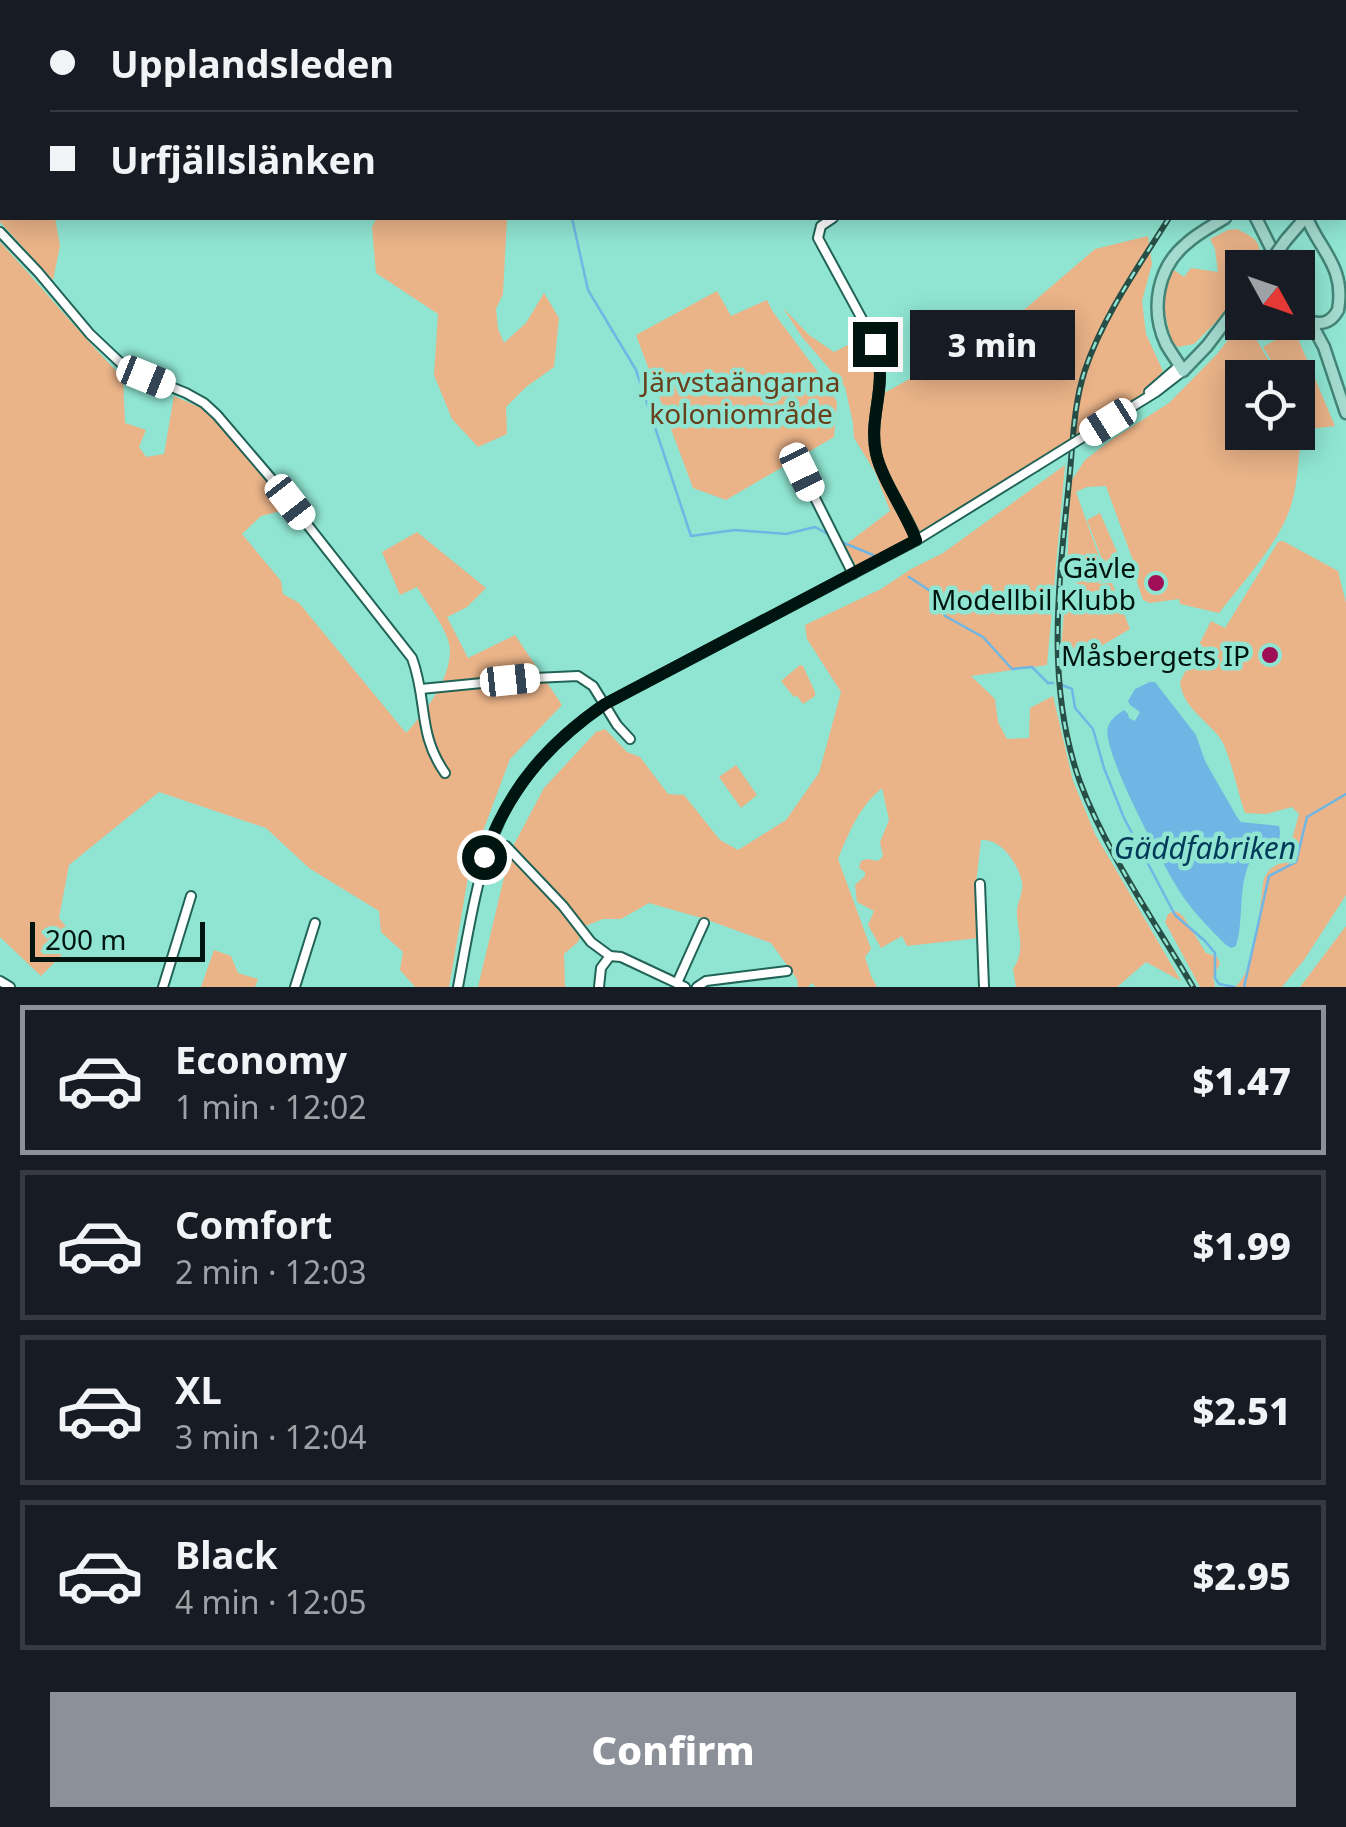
<!DOCTYPE html>
<meta charset="utf-8">
<style>
:root{--surface:#171b24;--page:#242831;--text:#f1f3f6;--muted:#9ea1a6;--line:#363941;--accent:#8c9099}
body{margin:0;font-family:"Noto Sans",sans-serif;background:var(--page);color:var(--text);height:100vh;display:flex;flex-direction:column;font-size:38px;white-space:nowrap}
*{box-sizing:border-box;margin:0}
p{font-size:32px;color:var(--muted)}
.icon{flex:none;width:55px;height:55px;fill:none;stroke:currentColor;stroke-width:2;stroke-linecap:round;stroke-linejoin:round}
.map{position:relative;height:987px;overflow:hidden}
.sheet{display:flex;flex-direction:column;background:var(--surface);flex:1}
.sheet>*{flex:none}
.hud{position:absolute;left:0px;top:0px;width:1348px;height:220px;box-shadow:0 5px 25px #0003;display:grid;align-content:center;height:220px;padding:0 50px;background:var(--surface)}
.needle{width:65px;rotate:130deg}
.tools{position:absolute;left:1225px;top:250px;display:grid;gap:20px}
.tools a{display:grid;place-items:center;width:90px;height:90px;border-radius:0px;background:var(--surface);box-shadow:0 5px 25px #0003;font-size:50px}
.scale{position:absolute;left:30px;bottom:25px;width:175px;box-sizing:border-box;padding-left:10px;border:5px solid #001510;border-top:0;font-size:28px;line-height:35px;white-space:nowrap;color:#001510;-webkit-text-stroke:8px #90e5d2;paint-order:stroke}
.end{position:absolute;width:45px;height:45px;margin:-22px;border:12px solid #001510;background:#fff;box-shadow:0 0 0 5px #fff}
.from{border-radius:50%}
.bubble{position:absolute;height:70px;border-radius:0px;background:var(--surface);box-shadow:0 5px 25px #0003;font-size:32px;font-weight:800;line-height:70px;text-align:center}
.car{position:absolute;width:30px;height:60px;margin:-30px -15px;border-radius:12px;box-shadow:0 0 8px 2px #0007;background:linear-gradient(#fff 24%,#345 0 40%,#fff 0 76%,#345 0 86%,#fff 0)}
.hud b{display:flex;align-items:center;gap:35px;height:95px;font-size:38px}
.hud b+b{border-top:2px solid var(--line)}
.hud i{width:25px;height:25px;background:var(--text)}
ul{padding:18px 0 0;list-style:none}
li{display:flex;align-items:center;gap:30px;height:150px;margin:0 20px 15px;padding:0 30px;border:5px solid var(--line);border-radius:0px}
li div{flex:1}
li b{display:block;font-size:38px}
li em{font-style:normal;font-weight:800}
li.active{border-color:var(--accent)}
li>.icon{width:90px;height:90px;stroke-width:1.5}
.button{display:flex;gap:20px;margin-top:auto;padding:20px 50px}
.button a{flex:1;height:115px;border-radius:0px;background:var(--accent);color:#fff;font-size:40px;font-weight:800;line-height:115px;text-align:center}
.map>svg:first-child{display:block}
</style>
<div class="map">
<svg width="1346" height="987" viewBox="0 0 1346 987">
<rect width="100%" height="100%" fill="#90e5d2"/>
<g fill="#eab388">
<polygon points="0,0 375,0 376,2 2,2 2,218 55,218 60,246 53,280 0,222"/>
<polygon points="377,218 507,218 503,294 496,309 498,329 504,343 526,323 544,293 559,318 554,367 526,387 506,407 507,434 478,447 452,419 434,375 438,314 376,273 372,227"/>
<path d="M 1237,229 C 1257,239 1263,242 1258,265 L 1254,267 L 1242,268 L 1242,282 L 1234,304 L 1194,344 L 1178,347 L 1172,342 C 1167,320 1155,288 1174,270 L 1184,277 L 1191,268 L 1218,272 L 1215,249 L 1210,239 L 1228,230 Z"/>
<polygon points="1148,236 1152,264 1142,301 1146,334 1163,371 1140,396 932,526 856,566 845,545 890,511 875,472 854,438 853,423 845,387 802,337 783,308 809,335 834,352 860,339 886,392 1004,327 1095,249"/>
<path d="M 0,242 C 42,287 80,334 123,378 L 125,423 L 146,430 L 139,447 L 146,457 L 164,454 L 174,396 L 201,408 L 225,431 L 289,509 L 261,516 L 242,534 L 281,581 L 283,594 L 299,603 L 406,733 C 425,712 450,681 450,650 C 450,633 427,603 417,587 L 400,595 L 382,552 L 417,532 L 486,588 L 467,607 L 447,617 L 468,658 L 515,635 L 562,705 L 510,759 L 470,866 L 449,987 L 415,987 L 400,970 L 403,952 L 381,932 L 379,911 L 309,868 L 266,828 L 159,792 L 69,865 L 59,918 L 72,934 L 60,957 L 41,976 L 0,937 Z"/>
<polygon points="717,291 731,316 767,300 773,312 826,383 837,402 834,437 726,500 693,488 636,335"/>
<path d="M 1294,329 L 1335,426 L 1298,430 L 1301,439 C 1298,459 1298,482 1292,502 C 1282,540 1243,582 1219,613 L 1180,604 L 1179,599 L 1150,603 L 1143,600 L 1132,567 L 1135,566 L 1106,486 L 1087,487 L 1076,492 L 1106,576 L 1098,584 L 1112,583 L 1130,629 L 1096,649 L 1061,649 L 1066,589 L 1081,586 L 1067,577 L 1070,483 L 1085,460 L 1111,440 L 1169,403 L 1217,354 L 1236,330 L 1255,337 L 1278,377 L 1242,378 L 1242,432 L 1298,432 L 1298,378 L 1281,377 L 1263,347 Z"/>
<path d="M 1065,465 L 1047,665 L 971,676 L 995,699 L 998,722 L 1007,739 L 1029,738 L 1030,708 L 1053,696 L 1073,781 L 1095,834 L 1181,981 L 1146,962 L 1117,987 L 1016,987 L 1013,969 C 1026,950 1018,935 1017,914 C 1016,904 1024,893 1022,882 C 1018,863 1001,838 981,840 L 976,883 L 978,938 L 907,946 L 902,936 L 881,948 L 868,925 L 874,911 L 857,902 L 855,885 L 865,876 L 865,872 L 859,868 L 861,861 L 867,859 L 878,861 L 883,856 L 880,842 L 889,820 L 882,788 C 859,807 849,832 838,859 L 871,949 L 865,957 L 871,976 L 877,987 L 815,987 L 813,983 L 807,987 L 798,987 L 797,979 L 771,943 L 705,919 L 649,903 L 621,919 L 603,919 L 583,927 L 578,942 L 564,954 L 565,987 L 478,987 L 510,852 L 544,788 L 596,732 L 605,729 L 627,752 L 640,757 L 668,794 L 684,795 L 720,840 L 738,850 L 786,820 L 819,773 L 841,692 L 807,639 L 805,625 L 881,589 L 911,569 L 943,553 Z"/>
<polygon points="1100,513 1121,561 1105,567 1087,520"/>
<path d="M 1283,541 L 1338,571 L 1346,603 L 1346,895 L 1304,960 L 1282,987 L 1235,987 C 1257,969 1259,908 1264,878 L 1270,869 L 1292,856 L 1292,839 L 1299,814 L 1292,807 L 1266,814 L 1245,813 C 1238,794 1230,752 1220,738 C 1205,718 1183,708 1180,682 L 1211,621 L 1225,628 L 1278,542 Z"/>
<polygon points="800,665 803,666 815,692 815,696 803,704 797,696 794,697 781,681"/>
<polygon points="736,765 757,795 741,808 719,777"/>
<polygon points="1176,911 1183,916 1206,953 1217,957 1220,963 1213,977 1215,987 1200,987 1165,922 1168,914"/>
<polygon points="1346,926 1346,987 1300,987"/>
<polygon points="214,950 231,956 238,973 258,979 255,987 201,987"/>
</g>
<path fill="#70b6e4" d="M 1150,682 L 1155,682 L 1196,735 L 1205,761 L 1237,817 L 1241,822 L 1279,826 C 1286,852 1256,845 1248,866 C 1238,892 1244,921 1236,946 L 1231,948 L 1226,945 C 1211,930 1196,915 1184,898 C 1168,875 1100,749 1108,727 C 1110,719 1118,714 1124,710 L 1128,714 L 1129,718 L 1135,721 L 1140,712 L 1130,705 L 1128,701 L 1135,689 Z"/>
<g fill="none" stroke-linecap="round" stroke-linejoin="round">
<g stroke="#70b6e4" stroke-width="2.5">
<polyline points="566,2 566,0"/>
<polyline points="572,218 588,290 636,370 691,536 735,530 786,534 815,527 828,534"/>
<polyline points="839,541 873,555"/>
<polyline points="909,577 941,598 945,616 983,637 1012,669 1032,667 1048,683 1053,683"/>
<polyline points="1062,685 1072,689 1075,708 1093,729 1104,768 1124,818 1175,915 1205,941 1215,953 1215,978 1219,984 1235,987"/>
<polyline points="1244,987 1269,876 1296,862 1307,817 1346,794"/>
</g>
<g stroke="#216357" stroke-width="12">
<g id="minor">
<polyline points="742,0 743,2"/>
<polyline points="999,0 999,2"/>
<path d="M 833,218 L 821,226 L 818,238 L 875,343 C 889,386 868,415 876,453 C 881,478 906,513 917,540"/>
<path d="M 0,232 L 38,272 L 90,334 L 127,369 L 186,393 L 204,403 L 217,415 L 270,477 L 412,658 C 428,701 417,733 445,773"/>
<polyline points="1149,392 1179,366"/>
<polyline points="1080,439 1156,392 1183,371"/>
<polyline points="794,456 853,574"/>
<polyline points="421,689 534,678 578,676 593,686 617,725 630,739"/>
<polyline points="506,846 563,906 591,942 610,956 621,957 685,987"/>
<polyline points="980,884 984,987"/>
<polyline points="0,981 10,987"/>
<polyline points="677,983 704,923"/>
<polyline points="163,987 191,896"/>
<polyline points="295,987 315,923"/>
<path d="M 458,987 C 482,857 489,785 605,704 L 917,540 L 1035,467"/>
<polyline points="599,987 601,968 610,956"/>
<polyline points="697,987 706,981 787,971"/>
</g>
</g>
<g stroke="#438577" stroke-width="15">
<g id="major">
<polyline points="1143,0 1144,2"/>
<polyline points="1345,158 1346,157"/>
<path d="M 1225,218 C 1212,226 1198,233 1186,244 C 1157,268 1150,310 1166,344 C 1171,353 1178,362 1183,371 L 1207,346 L 1242,300"/>
<polyline points="1256,218 1281,268"/>
<path d="M 1307,218 C 1319,249 1346,267 1338,310 C 1332,321 1324,325 1312,322"/>
<polyline points="1286,240 1305,218"/>
<polyline points="1298,299 1324,347 1346,413"/>
</g>
</g>
<use href="#minor" stroke="#fff" stroke-width="8"/>
<use href="#major" stroke="#a4dacf" stroke-width="10"/>
<g stroke="#284f47" stroke-width="6">
<g id="rail">
<polyline points="1299,2 1301,0"/>
<path d="M 1169,218 C 1139,266 1103,316 1085,370 C 1073,406 1073,445 1069,482 C 1059,582 1045,685 1080,782 C 1106,852 1155,922 1193,987"/>
</g>
</g>
<use href="#rail" stroke="#90e5d2" stroke-width="2.5" stroke-dasharray="8" stroke-linecap="butt"/>
<g stroke="#216357" stroke-width="12" stroke-linecap="butt">
<polyline id="minor-bridge" points="1035,467 1080,439"/>
</g>
<g stroke="#438577" stroke-width="15" stroke-linecap="butt">
<polyline id="major-bridge" points="1266,268 1286,240"/>
</g>
<use href="#minor-bridge" stroke="#fff" stroke-width="8"/>
<use href="#major-bridge" stroke="#a4dacf" stroke-width="10"/>
</g>
<g fill="none" stroke-linecap="round" stroke-linejoin="round">
<path stroke="#001510" stroke-width="12" d="M 484,857 C 507,791 548,743 605,704 L 916,540 C 906,513 881,478 876,453 C 868,415 889,386 875,344"/>
</g>
<g fill="#9f0e57" stroke="#90e5d2" stroke-width="4">
<circle cx="1156" cy="583" r="10"/>
<circle cx="1270" cy="655" r="10"/>
</g>
<g text-anchor="middle" dominant-baseline="central" stroke-width="9" stroke-linejoin="round" paint-order="stroke">
<g font-size="28" fill="#693f1b" stroke="#90e5d2">
<text x="741" y="381">Järvstaängarna<tspan x="741" dy="32">koloniområde</tspan></text>
</g>
<g font-size="28" fill="#001510" stroke="#90e5d2" text-anchor="end">
<text x="1136" y="567">Gävle<tspan x="1136" dy="32">Modellbil Klubb</tspan></text>
<text x="1250" y="655">Måsbergets IP</text>
</g>
<g font-size="30" font-style="italic" fill="#003a59" stroke="#90e5d2">
<text x="1205" y="847">Gäddfabriken</text>
</g>
</g>
</svg>
<div class="tools">
<a><svg class="needle" viewBox="-14 -14 28 28"><path d="M0-13l5 13h-10z" fill="#e53935"/><path d="M0 13l5-13h-10z" fill="#9ea1a6"/></svg></a>
<a><svg class="icon" aria-label="locate" viewBox="0 0 24 24"><circle cx="12" cy="12" r="6"/><path d="M12 2v4M12 18v4M2 12h4M18 12h4"/></svg></a>
</div>
<div class="scale">200 m</div>
<i class="end from" style="left:484px;top:857px"></i>
<i class="end" style="left:875px;top:344px"></i>
<div class="bubble" style="left:910px;top:310px;width:165px">3 min</div>
<i class="car" style="left:146px;top:377px;rotate:112deg"></i>
<i class="car" style="left:1108px;top:422px;rotate:238deg"></i>
<i class="car" style="left:802px;top:472px;rotate:154deg"></i>
<i class="car" style="left:290px;top:502px;rotate:142deg"></i>
<i class="car" style="left:510px;top:680px;rotate:84deg"></i>
<div class="hud">
<b><i class="from"></i>Upplandsleden</b>
<b><i></i>Urfjällslänken</b>
</div>
</div>
<section class="sheet">
<ul>
<li class="active"><svg class="icon" aria-label="car" viewBox="0 0 24 24"><path d="M5 17H2v-5l4-1 3-4h7l3 4 3 1v5h-3M9 17h6M6 11h13"/><circle cx="7" cy="17" r="2"/><circle cx="17" cy="17" r="2"/></svg><div><b>Economy</b><p>1 min · 12:02</p></div><em>$1.47</em></li>
<li><svg class="icon" aria-label="car" viewBox="0 0 24 24"><path d="M5 17H2v-5l4-1 3-4h7l3 4 3 1v5h-3M9 17h6M6 11h13"/><circle cx="7" cy="17" r="2"/><circle cx="17" cy="17" r="2"/></svg><div><b>Comfort</b><p>2 min · 12:03</p></div><em>$1.99</em></li>
<li><svg class="icon" aria-label="car" viewBox="0 0 24 24"><path d="M5 17H2v-5l4-1 3-4h7l3 4 3 1v5h-3M9 17h6M6 11h13"/><circle cx="7" cy="17" r="2"/><circle cx="17" cy="17" r="2"/></svg><div><b>XL</b><p>3 min · 12:04</p></div><em>$2.51</em></li>
<li><svg class="icon" aria-label="car" viewBox="0 0 24 24"><path d="M5 17H2v-5l4-1 3-4h7l3 4 3 1v5h-3M9 17h6M6 11h13"/><circle cx="7" cy="17" r="2"/><circle cx="17" cy="17" r="2"/></svg><div><b>Black</b><p>4 min · 12:05</p></div><em>$2.95</em></li>
</ul>
<div class="button"><a>Confirm</a></div>
</section>
